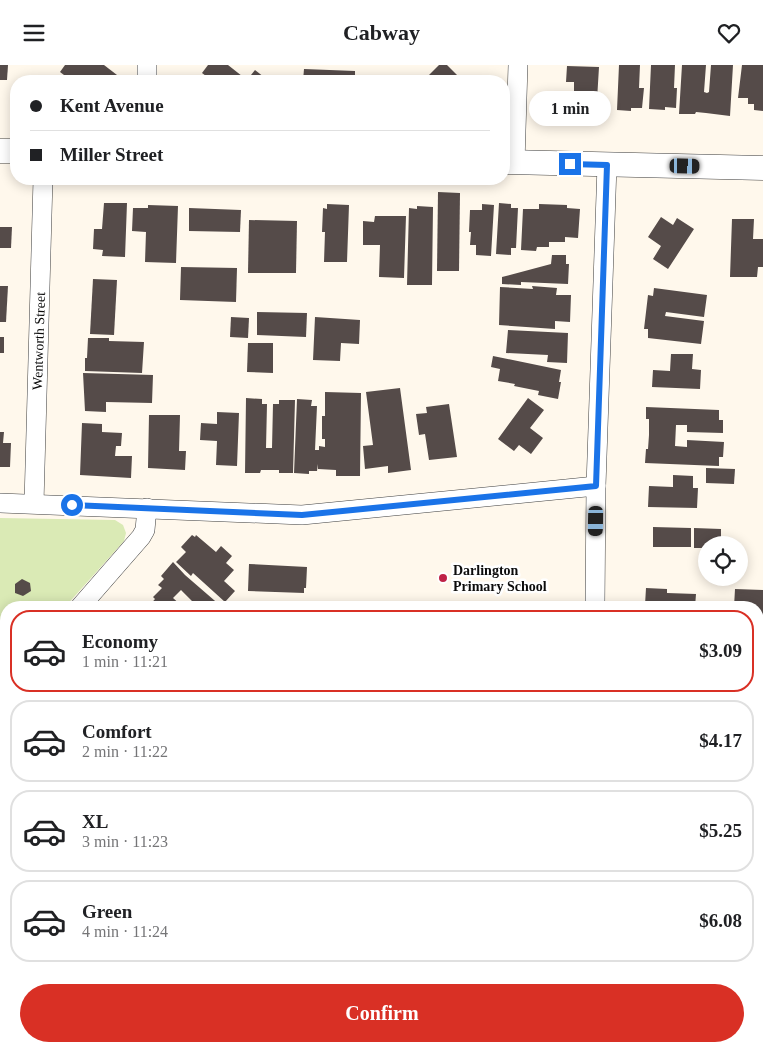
<!DOCTYPE html>
<meta charset="utf-8">
<style>
:root{--surface:#fff;--page:#f6f6f6;--text:#202124;--muted:#757577;--line:#e0e0e0;--accent:#d93025}
body{margin:0;font-family:Georgia,serif;background:var(--page);color:var(--text);height:100vh;display:flex;flex-direction:column;font-size:19px;white-space:nowrap}
*{box-sizing:border-box;margin:0}
p{font-size:16px;color:var(--muted)}
.icon{flex:none;width:28px;height:28px;fill:none;stroke:currentColor;stroke-width:2;stroke-linecap:round;stroke-linejoin:round}
.map{position:relative;flex:1;overflow:hidden}
.side{position:absolute;left:0px;top:536px;width:764px;height:451px;display:flex;flex-direction:column;background:var(--surface);border-radius:20px 20px 0 0;box-shadow:0 2px 12px #0003}
.side>*{flex:none}
.banner{position:absolute;left:10px;top:10px;width:500px;height:110px;border-radius:20px;box-shadow:0 2px 12px #0003;display:grid;align-content:center;height:110px;padding:0 20px;background:var(--surface)}
.fabs{position:absolute;left:698px;top:471px;display:grid;gap:10px}
.fabs a{display:grid;place-items:center;width:50px;height:50px;border-radius:50%;background:var(--surface);box-shadow:0 2px 12px #0003;font-size:25px}
.end{position:absolute;width:22px;height:22px;margin:-11px;border:6px solid #1a73e8;background:#fff;box-shadow:0 0 0 2px #fff}
.from{border-radius:50%}
.bubble{position:absolute;height:35px;border-radius:18px;background:var(--surface);box-shadow:0 2px 12px #0003;font-size:16px;font-weight:800;line-height:35px;text-align:center}
.car{position:absolute;width:15px;height:30px;margin:-15px -8px;border-radius:6px;box-shadow:0 0 4px 1px #0007;background:linear-gradient(#222 24%,#8ab4d8 0 40%,#222 0 76%,#8ab4d8 0 86%,#222 0)}
.banner b{display:flex;align-items:center;gap:18px;height:48px;font-size:19px}
.banner b+b{border-top:1px solid var(--line)}
.banner i{width:12px;height:12px;background:var(--text)}
ul{padding:9px 0 0;list-style:none}
li{display:flex;align-items:center;gap:15px;height:82px;margin:0 10px 8px;padding:0 10px;border:2px solid var(--line);border-radius:20px}
li div{flex:1}
li b{display:block;font-size:19px}
li em{font-style:normal;font-weight:800}
li.current{border-color:var(--accent)}
li>.icon{width:45px;height:45px;stroke-width:1.5}
.primary-button{display:flex;gap:10px;margin-top:auto;padding:10px 20px}
.primary-button a{flex:1;height:58px;border-radius:30px;background:var(--accent);color:#fff;font-size:20px;font-weight:800;line-height:58px;text-align:center}
header{display:flex;justify-content:space-between;align-items:center;height:65px;padding:0 20px;background:var(--surface);font-size:22px;font-weight:800}
.map>svg:first-child{display:block}
</style>
<header><svg class="icon" aria-label="menu" viewBox="0 0 24 24"><path d="M4 6h16M4 12h16M4 18h16"/></svg>Cabway<svg class="icon" aria-label="heart" viewBox="0 0 24 24"><path d="M12 20l-8-8c-3-5 5-10 8-4 3-6 11-1 8 4z"/></svg></header>
<div class="map">
<svg width="763" height="987" viewBox="0 0 763 987">
<rect width="100%" height="100%" fill="#fff8ec"/>
<polygon fill="#daeab5" points="0,453 115,455 123,460 126,468 124,476 65,542 6,542 6,609 0,616"/>
<g fill="#554b49">
<polygon points="0,0 8,0 7,15 0,15"/>
<polygon points="65,0 104,0 117,10 112,16 72,16 60,7"/>
<polygon points="208,0 228,0 247,15 255,5 269,16 203,16 206,11 202,8"/>
<polygon points="439,0 447,0 457,10 450,16 423,16"/>
<polygon points="619,0 640,0 639,23 644,23 642,43 631,43 631,46 617,45"/>
<polygon points="651,0 675,0 674,23 677,23 676,43 665,42 665,45 649,44"/>
<polygon points="682,0 706,0 704,27 707,28 709,27 711,0 733,0 730,51 706,48 696,47 695,49 679,49"/>
<polygon points="742,0 763,0 763,46 754,45 754,39 748,39 748,33 738,33"/>
<polygon points="567,1 599,2 597,35 574,34 574,17 566,17"/>
<polygon points="304,4 355,6 355,16 303,16"/>
<polygon points="438,127 460,128 459,206 437,206"/>
<polygon points="104,138 127,138 125,192 102,191 103,185 93,184 94,164 102,164"/>
<polygon points="499,138 511,139 511,143 518,143 516,183 511,183 511,190 496,189"/>
<polygon points="327,139 349,140 347,197 324,197 325,167 322,167 323,143 327,144"/>
<polygon points="482,139 494,140 491,191 476,190 476,180 470,180 471,167 469,167 470,145 482,145"/>
<polygon points="539,139 567,140 567,143 580,144 578,173 565,172 565,177 549,177 549,182 537,182 536,186 521,185 523,144 539,144"/>
<polygon points="148,140 178,141 176,198 145,197 146,167 132,166 133,143 148,143"/>
<polygon points="417,141 433,142 432,220 407,220 409,143 417,144"/>
<polygon points="189,143 241,145 240,167 189,166"/>
<polygon points="375,151 406,151 404,213 379,212 380,180 363,180 363,156 374,157"/>
<polygon points="661,152 673,160 677,153 694,164 668,204 653,194 661,181 648,172"/>
<polygon points="732,154 754,154 753,174 763,174 763,202 758,202 757,212 730,212"/>
<polygon points="249,155 297,156 296,208 248,208"/>
<polygon points="0,162 12,162 11,183 0,183"/>
<polygon points="552,190 566,190 566,199 569,199 568,219 521,217 521,220 502,219 502,212 551,199"/>
<polygon points="181,202 237,203 236,237 180,235"/>
<polygon points="93,214 117,215 114,270 90,269"/>
<polygon points="0,221 8,221 6,257 0,257"/>
<polygon points="532,221 557,223 556,230 571,230 570,257 555,256 555,264 499,260 500,222 533,224"/>
<polygon points="654,223 707,230 704,252 666,247 665,251 704,256 701,279 648,273 648,264 644,264 648,230 653,231"/>
<polygon points="257,247 307,248 306,272 257,270"/>
<polygon points="231,252 249,253 248,273 230,272"/>
<polygon points="315,252 360,255 359,279 341,278 340,296 313,295"/>
<polygon points="508,265 568,268 567,298 547,297 548,290 506,288"/>
<rect x="0" y="272" width="4" height="16"/>
<polygon points="88,273 109,273 109,276 144,277 142,308 85,306 85,293 87,293"/>
<polygon points="248,278 273,278 273,308 247,307"/>
<polygon points="671,289 693,289 692,304 701,305 700,324 652,322 653,305 670,306"/>
<polygon points="493,291 561,305 559,317 561,317 558,334 538,330 539,326 514,321 515,319 498,316 500,304 491,302"/>
<polygon points="83,308 153,310 152,338 106,337 106,347 85,346"/>
<polygon points="400,323 411,405 388,408 388,401 365,404 363,381 373,380 366,327"/>
<polygon points="325,327 361,328 360,411 336,411 336,405 318,404 318,399 317,406 309,406 309,409 294,408 297,334 312,335 311,341 317,341 315,385 319,385 319,381 325,382 325,374 322,374 322,351 325,351"/>
<polygon points="246,333 262,334 262,339 267,339 266,383 272,383 273,339 279,339 279,335 295,335 293,408 279,408 279,405 261,405 260,408 245,408"/>
<polygon points="528,333 544,345 530,363 543,373 531,389 519,380 514,386 498,374"/>
<polygon points="449,339 457,392 429,395 425,369 419,370 416,349 427,348 426,342"/>
<polygon points="646,342 719,345 719,355 723,355 723,368 687,367 687,360 676,360 675,381 687,382 687,375 724,377 723,392 719,392 719,401 645,398 646,384 648,384 649,370 649,354 646,354"/>
<polygon points="217,347 239,348 237,401 216,400 217,376 200,375 201,358 217,359"/>
<polygon points="149,350 180,350 179,386 186,386 185,405 148,403"/>
<polygon points="82,358 102,359 102,367 122,368 121,381 116,381 115,391 132,391 131,413 80,410"/>
<polygon points="0,367 4,367 3,378 11,378 10,402 0,402"/>
<polygon points="706,403 735,404 734,419 706,418"/>
<polygon points="673,410 693,411 693,423 698,423 697,443 648,442 649,421 673,422"/>
<polygon points="653,462 691,463 691,482 653,482"/>
<polygon points="694,463 721,464 721,480 706,480 706,483 694,483"/>
<polygon points="192,470 195,472 196,470 216,487 221,481 232,491 226,498 234,505 224,516 235,526 225,537 193,508 191,511 176,497 186,487 181,482"/>
<polygon points="173,497 185,510 222,542 190,542 194,538 181,525 173,533 183,542 148,542 155,534 153,532 162,523 158,520 164,514 161,511"/>
<polygon points="249,499 307,502 306,523 304,523 304,528 248,526"/>
<polygon points="22,514 30,518 31,526 23,531 15,528 15,519"/>
<polygon points="646,523 667,524 667,528 696,529 695,542 642,542 642,540 645,540"/>
<polygon points="735,524 763,525 763,561 758,561 758,542 734,542"/>
<polygon points="758,579 763,579 763,616 758,615"/>
<polygon points="758,701 763,701 763,758 760,758 761,723 758,723"/>
<polygon points="6,784 6,832 0,827 0,791"/>
<polygon points="758,808 763,809 763,820 758,820"/>
<polygon points="761,917 763,917 763,972 758,972 758,937 760,938"/>
</g>
<g fill="none" stroke-linecap="round" stroke-linejoin="round">
<g stroke="#3f3f3f" stroke-width="10">
<polyline id="service" points="230,981 236,987"/>
</g>
<g stroke="#3f3f3f" stroke-width="20">
<g id="minor">
<polyline points="147,16 147,0"/>
<polyline points="515,98 518,0"/>
<polyline points="0,438 302,450 596,421"/>
<polyline points="34,438 43,114"/>
<polyline points="80,542 141,472 145,465 147,443"/>
<polyline points="595,542 596,421 607,100"/>
<polyline points="0,633 6,626"/>
<polyline points="0,731 6,736"/>
<polyline points="758,880 763,880"/>
<polyline points="588,987 588,981"/>
</g>
</g>
<g stroke="#3f3f3f" stroke-width="25">
<g id="tertiary">
<polyline points="0,86 16,86"/>
<polyline points="504,97 763,103"/>
</g>
</g>
<use href="#service" stroke="#fff" stroke-width="9"/>
<use href="#minor" stroke="#fff" stroke-width="19"/>
<use href="#tertiary" stroke="#fff" stroke-width="24"/>
</g>
<g fill="none" stroke-linecap="round" stroke-linejoin="round">
<polyline stroke="#1a73e8" stroke-width="6" points="72,440 302,450 596,421 607,100 570,99"/>
</g>
<circle fill="#bf2246" stroke="#fff" stroke-width="2" cx="443" cy="513" r="5"/>
<g text-anchor="middle" dominant-baseline="central" stroke-width="5" stroke-linejoin="round" paint-order="stroke">
<g font-size="14" fill="#0c0c0c" stroke="#fff">
<text transform="translate(39 276) rotate(-88)">Wentworth Street</text>
</g>
<g font-size="14" font-weight="bold" fill="#0c0c0c" stroke="#fff" text-anchor="start">
<text x="453" y="505">Darlington<tspan x="453" dy="16">Primary School</tspan></text>
</g>
</g>
</svg>
<div class="fabs">
<a><svg class="icon" aria-label="locate" viewBox="0 0 24 24"><circle cx="12" cy="12" r="6"/><path d="M12 2v4M12 18v4M2 12h4M18 12h4"/></svg></a>
</div>
<i class="end from" style="left:72px;top:440px"></i>
<i class="end" style="left:570px;top:99px"></i>
<div class="bubble" style="left:529px;top:26px;width:82px">1 min</div>
<i class="car" style="left:685px;top:101px;rotate:91deg"></i>
<i class="car" style="left:596px;top:456px;rotate:181deg"></i>
<div class="banner">
<b><i class="from"></i>Kent Avenue</b>
<b><i></i>Miller Street</b>
</div>
<section class="side">
<ul>
<li class="current"><svg class="icon" aria-label="car" viewBox="0 0 24 24"><path d="M5 17H2v-5l4-1 3-4h7l3 4 3 1v5h-3M9 17h6M6 11h13"/><circle cx="7" cy="17" r="2"/><circle cx="17" cy="17" r="2"/></svg><div><b>Economy</b><p>1 min · 11:21</p></div><em>$3.09</em></li>
<li><svg class="icon" aria-label="car" viewBox="0 0 24 24"><path d="M5 17H2v-5l4-1 3-4h7l3 4 3 1v5h-3M9 17h6M6 11h13"/><circle cx="7" cy="17" r="2"/><circle cx="17" cy="17" r="2"/></svg><div><b>Comfort</b><p>2 min · 11:22</p></div><em>$4.17</em></li>
<li><svg class="icon" aria-label="car" viewBox="0 0 24 24"><path d="M5 17H2v-5l4-1 3-4h7l3 4 3 1v5h-3M9 17h6M6 11h13"/><circle cx="7" cy="17" r="2"/><circle cx="17" cy="17" r="2"/></svg><div><b>XL</b><p>3 min · 11:23</p></div><em>$5.25</em></li>
<li><svg class="icon" aria-label="car" viewBox="0 0 24 24"><path d="M5 17H2v-5l4-1 3-4h7l3 4 3 1v5h-3M9 17h6M6 11h13"/><circle cx="7" cy="17" r="2"/><circle cx="17" cy="17" r="2"/></svg><div><b>Green</b><p>4 min · 11:24</p></div><em>$6.08</em></li>
</ul>
<div class="primary-button"><a>Confirm</a></div>
</section>
</div>
